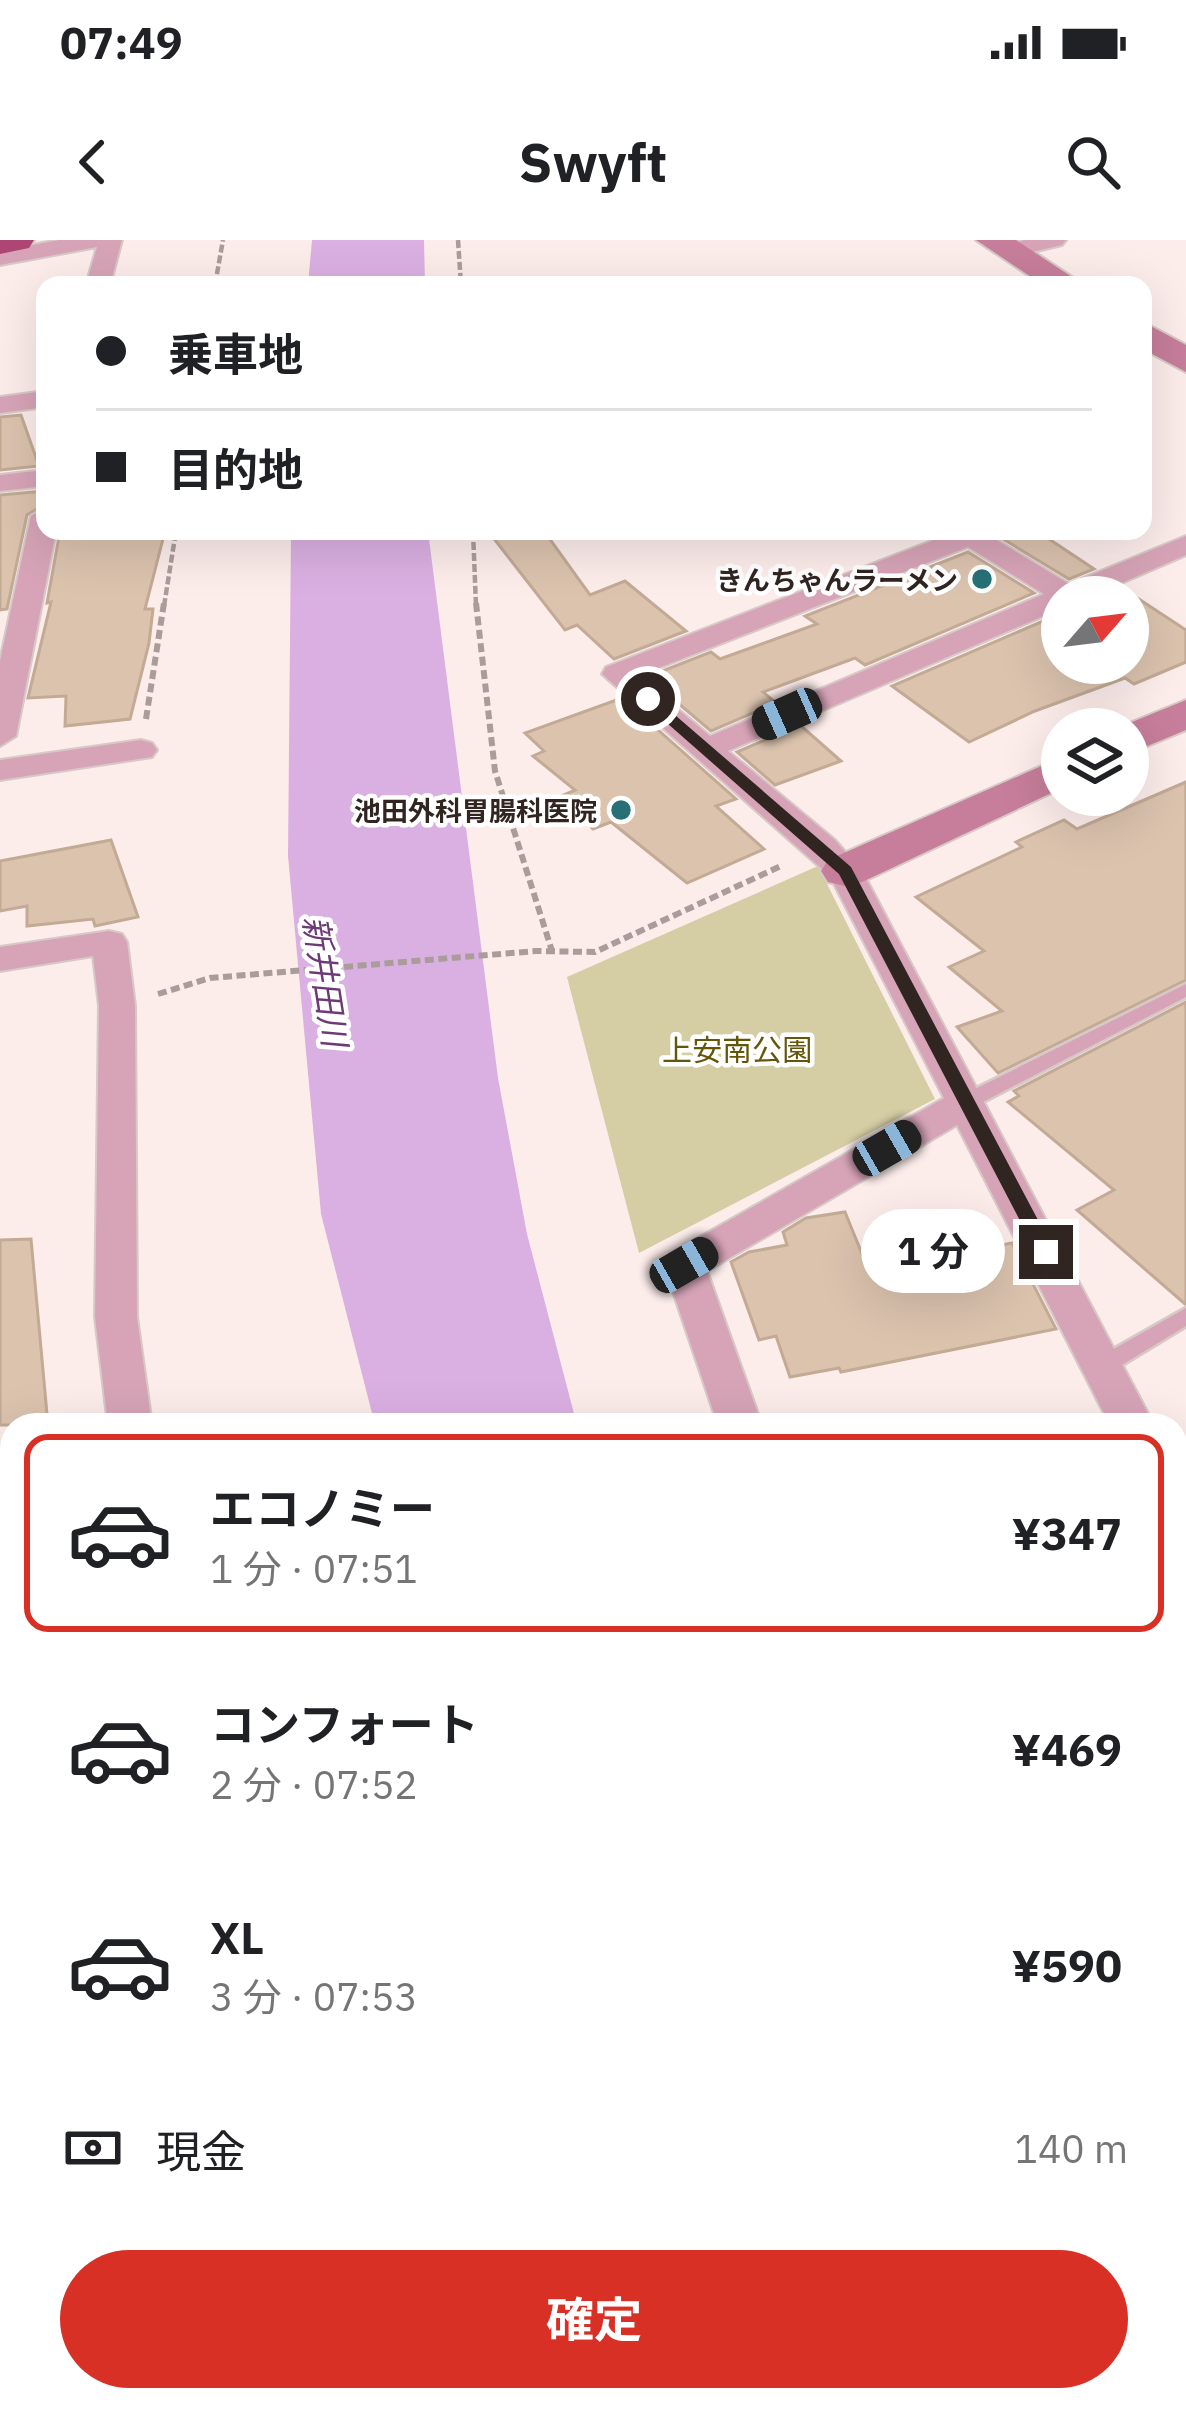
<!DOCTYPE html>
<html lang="ja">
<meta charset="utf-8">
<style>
:root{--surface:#fff;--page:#f2f2f2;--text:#202124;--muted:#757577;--line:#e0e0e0;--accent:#d93025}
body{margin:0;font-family:"IBM Plex Sans","Noto Sans JP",sans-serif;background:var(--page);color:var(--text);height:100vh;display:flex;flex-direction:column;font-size:45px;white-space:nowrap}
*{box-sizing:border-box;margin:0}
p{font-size:39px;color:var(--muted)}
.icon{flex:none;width:66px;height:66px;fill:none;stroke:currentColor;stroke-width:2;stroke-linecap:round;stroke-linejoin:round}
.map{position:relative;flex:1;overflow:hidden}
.side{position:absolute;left:0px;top:1173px;width:1188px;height:999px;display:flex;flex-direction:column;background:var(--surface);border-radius:36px 36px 0 0;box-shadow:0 12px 48px #0002}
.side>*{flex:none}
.hud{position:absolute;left:36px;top:36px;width:1116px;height:264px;border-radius:24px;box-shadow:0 12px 48px #0002;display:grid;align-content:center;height:264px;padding:0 60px;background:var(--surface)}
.needle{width:78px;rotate:62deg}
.buttons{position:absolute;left:1041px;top:336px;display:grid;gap:24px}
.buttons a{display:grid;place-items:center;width:108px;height:108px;border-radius:50%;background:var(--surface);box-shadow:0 12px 48px #0002;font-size:60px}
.end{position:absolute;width:54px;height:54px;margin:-27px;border:15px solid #312522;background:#fff;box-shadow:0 0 0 6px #fff}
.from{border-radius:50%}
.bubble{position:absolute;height:84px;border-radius:42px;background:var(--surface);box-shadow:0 12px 48px #0002;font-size:39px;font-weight:700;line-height:84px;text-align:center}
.car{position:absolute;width:36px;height:72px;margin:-36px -18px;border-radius:15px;box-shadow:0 0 9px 3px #0007;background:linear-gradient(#222 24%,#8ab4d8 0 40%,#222 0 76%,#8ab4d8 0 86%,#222 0)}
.hud b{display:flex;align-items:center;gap:42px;height:114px;font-size:45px}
.hud b+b{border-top:3px solid var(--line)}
.hud i{width:30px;height:30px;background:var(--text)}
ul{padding:21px 0 0;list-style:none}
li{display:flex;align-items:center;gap:36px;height:198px;margin:0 24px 18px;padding:0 36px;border:6px solid transparent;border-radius:24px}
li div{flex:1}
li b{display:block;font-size:45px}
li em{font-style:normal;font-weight:700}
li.selected{border-color:var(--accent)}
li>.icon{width:108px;height:108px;stroke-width:1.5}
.pay{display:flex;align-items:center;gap:30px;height:132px;padding:0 60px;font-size:45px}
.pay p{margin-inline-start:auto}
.primary-button{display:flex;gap:24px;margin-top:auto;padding:24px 60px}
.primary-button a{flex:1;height:138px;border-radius:72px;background:var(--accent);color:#fff;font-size:48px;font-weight:700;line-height:138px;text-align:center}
.status{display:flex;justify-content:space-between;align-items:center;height:84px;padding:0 60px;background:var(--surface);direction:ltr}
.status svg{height:33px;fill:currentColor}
header{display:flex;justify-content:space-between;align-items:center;height:156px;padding:0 60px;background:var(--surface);font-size:54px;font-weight:700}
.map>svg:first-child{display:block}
</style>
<div class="status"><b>07:49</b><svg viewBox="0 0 49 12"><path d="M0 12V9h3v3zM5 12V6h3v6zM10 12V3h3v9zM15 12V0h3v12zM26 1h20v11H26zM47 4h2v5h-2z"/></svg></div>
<header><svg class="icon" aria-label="back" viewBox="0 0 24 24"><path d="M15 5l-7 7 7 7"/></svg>Swyft<svg class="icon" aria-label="search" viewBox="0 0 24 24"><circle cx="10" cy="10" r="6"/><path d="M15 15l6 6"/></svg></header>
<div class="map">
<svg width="1186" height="2171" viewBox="0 0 1186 2171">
<rect width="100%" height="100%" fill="#fcedeb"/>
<g fill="#d5cda4">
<polygon points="818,626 935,859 639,1013 567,737"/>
<polygon points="12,1708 12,2160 273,2160 270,2171 0,2171 0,1711"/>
</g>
<g fill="#dab0e2">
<polygon points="312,0 424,0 425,45 308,45"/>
<polygon points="291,291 428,291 498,838 527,994 577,1185 375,1185 321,974 288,616"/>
<polygon points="639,2160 949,2160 953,2171 642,2171"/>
</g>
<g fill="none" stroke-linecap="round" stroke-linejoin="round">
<polygon fill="#dab0e2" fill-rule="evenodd" points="583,2160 615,2160 608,2171 576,2171"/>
</g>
<g fill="#dbc3ae" stroke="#c2aa95" stroke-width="3">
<polygon points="21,175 39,226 0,230 0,177"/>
<polygon points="45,251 45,264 27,275 7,369 0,370 0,255"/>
<polygon points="60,291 165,291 145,369 153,369 149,403 130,479 65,486 66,456 28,458 51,362 47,363"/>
<polygon points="488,291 544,291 590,355 625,341 686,391 614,419 577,385 565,390"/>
<polygon points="1010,291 1037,291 1094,329 1069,339 998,296"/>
<polygon points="968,312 1034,353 865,425 855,418 763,452 776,463 711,491 647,437 711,412 720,419 817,384 805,376"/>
<polygon points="1122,348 1186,390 1186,422 1134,444 1125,438 1035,471 969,502 892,446 1062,373 1062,423 1128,423 1128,357 1100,357"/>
<polygon points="622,458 736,559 716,566 764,609 687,643 611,582 593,589 559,557 575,550 533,516 544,511 525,493"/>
<polygon points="800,485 841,521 775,545 737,512"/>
<polygon points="1186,542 1186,740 998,833 957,787 1002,771 949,727 984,711 916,657 1022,607 1016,602 1064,580 1077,589"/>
<polygon points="111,600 138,677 95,686 93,679 27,686 27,666 0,671 0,621"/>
<polygon points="1186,762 1186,1064 1185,1064 1077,970 1114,950 1008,862 1019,856 1014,851"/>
<polygon points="845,972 869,1031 1012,1003 1056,1089 841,1132 839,1128 790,1137 776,1096 759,1100 731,1022 749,1012 787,1005 783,992 806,978"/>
<polygon points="31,999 48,1185 0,1185 0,1000"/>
</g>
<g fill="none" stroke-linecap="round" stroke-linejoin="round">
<g stroke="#d7c9c7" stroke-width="5">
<g id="lane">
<polygon points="1186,744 1186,757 975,866 961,866 958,861 961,856"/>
<polygon points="1186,1068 1186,1086 1112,1131 1096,1131 1093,1125 1096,1119"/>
</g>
</g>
<g stroke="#d7c9c7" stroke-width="4">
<g id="street">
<polygon points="59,0 122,0 110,45 86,45 97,7 0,25 0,11"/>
<polygon points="1024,0 1066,0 1062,5 1011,17 999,10"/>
<polygon points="45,151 45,167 0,173 0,157"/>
<polygon points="45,230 45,246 0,251 0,235"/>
<polygon points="45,268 45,291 56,291 16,496 0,506 0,421 31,276"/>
<path d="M 957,291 L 982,291 L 1069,344 L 1186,296 L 1186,315 L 1089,357 L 1062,357 L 1062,368 L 728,511 L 835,600 L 862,631 L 1154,1185 L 1110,1185 L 957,885 L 707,1031 L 762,1185 L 718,1185 L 664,1025 L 670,1014 L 944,858 L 830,636 L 602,434 L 606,427 ZM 968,307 L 1044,354 L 710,496 L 638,436 Z"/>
<polygon points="141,500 152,503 157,510 152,517 0,540 0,520"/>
<polygon points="109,691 122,694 127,702 135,766 137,1077 152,1185 108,1185 95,1077 99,766 93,716 0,731 0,707"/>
<polygon points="1176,1262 1186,1266 1186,1318 1176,1315"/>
<polygon points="12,1616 12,1664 0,1668 0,1620"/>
<polygon points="1110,2160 1171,2160 1175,2171 1114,2171"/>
</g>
</g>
<g stroke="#d7c9c7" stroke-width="4">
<g id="secondary">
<polygon points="976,0 1016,0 1084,45 1043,45"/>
<polygon points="1143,82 1186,105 1186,132 1143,109"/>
<polygon points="1186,460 1186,490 1128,514 1128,489 1115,489"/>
<polygon points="1062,517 1062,548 862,642 845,646 828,642 821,631 828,620"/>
</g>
</g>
<g stroke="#d7c9c7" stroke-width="4">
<polygon id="highway" points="0,0 34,0 29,8 0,14"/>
</g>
<g stroke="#aa9c9a" stroke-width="4.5" stroke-dasharray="8 3" stroke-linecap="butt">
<polyline points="458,0 461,45"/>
<polyline points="215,45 223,0"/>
<polyline points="473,291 476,366"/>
<polyline points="164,366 176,291"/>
</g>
<g stroke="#aa9c9a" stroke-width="6" stroke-dasharray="9 4.5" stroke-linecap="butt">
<polyline points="476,363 495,531 552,711"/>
<polyline points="146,479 164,363"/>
<polyline points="158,754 210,738 536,711 595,712 781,626"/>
</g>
<use href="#lane" fill="#d7a4b7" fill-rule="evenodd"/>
<use href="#street" fill="#d7a4b7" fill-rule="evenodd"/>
<use href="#secondary" fill="#c77e9a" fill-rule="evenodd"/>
<use href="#highway" fill="#ad4674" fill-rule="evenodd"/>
</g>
<polygon fill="#312522" points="643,456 653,456 851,627 1055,1012 1052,1017 1039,1017 839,634 643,462"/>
<g fill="#277176" stroke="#fff" stroke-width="4.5">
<circle cx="982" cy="339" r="12"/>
<circle cx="621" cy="570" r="12"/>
</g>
<g text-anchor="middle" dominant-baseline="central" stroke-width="9" stroke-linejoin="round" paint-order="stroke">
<g font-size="27" font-weight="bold" fill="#312522" stroke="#fff" text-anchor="end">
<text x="958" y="339">きんちゃんラーメン</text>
<text x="597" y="570">池田外科胃腸科医院</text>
</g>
<g font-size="30" fill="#635608" stroke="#fff">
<text x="737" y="809">上安南公園</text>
</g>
<g font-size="33" font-style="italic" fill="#6d3976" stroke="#fff">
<text transform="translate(326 741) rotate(81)">新井田川</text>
</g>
</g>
</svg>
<div class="buttons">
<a><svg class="needle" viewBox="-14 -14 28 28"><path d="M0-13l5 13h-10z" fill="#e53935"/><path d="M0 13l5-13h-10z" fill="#757577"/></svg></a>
<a><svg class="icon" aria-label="layers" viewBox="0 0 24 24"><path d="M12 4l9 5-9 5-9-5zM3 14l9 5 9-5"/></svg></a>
</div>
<i class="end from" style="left:648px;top:459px"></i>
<i class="end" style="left:1046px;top:1012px"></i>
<div class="bubble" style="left:861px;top:969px;width:144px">1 分</div>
<i class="car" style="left:787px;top:474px;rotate:246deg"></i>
<i class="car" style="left:887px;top:908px;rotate:60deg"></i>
<i class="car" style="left:684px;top:1025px;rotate:60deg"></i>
<div class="hud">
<b><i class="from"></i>乗車地</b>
<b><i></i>目的地</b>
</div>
<section class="side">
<ul>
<li class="selected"><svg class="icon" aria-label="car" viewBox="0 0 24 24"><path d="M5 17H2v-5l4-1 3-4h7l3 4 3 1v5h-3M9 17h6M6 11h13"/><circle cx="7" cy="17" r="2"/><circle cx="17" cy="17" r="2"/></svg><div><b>エコノミー</b><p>1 分 · 07:51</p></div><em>¥347</em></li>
<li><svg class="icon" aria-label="car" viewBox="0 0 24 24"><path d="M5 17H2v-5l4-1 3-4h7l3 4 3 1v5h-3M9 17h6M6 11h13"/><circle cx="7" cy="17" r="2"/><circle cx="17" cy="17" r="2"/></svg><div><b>コンフォート</b><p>2 分 · 07:52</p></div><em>¥469</em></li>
<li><svg class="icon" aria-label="car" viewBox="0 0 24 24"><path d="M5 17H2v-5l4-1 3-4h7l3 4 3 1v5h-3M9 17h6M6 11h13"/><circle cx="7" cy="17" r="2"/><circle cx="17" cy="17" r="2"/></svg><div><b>XL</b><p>3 分 · 07:53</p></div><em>¥590</em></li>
</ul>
<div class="pay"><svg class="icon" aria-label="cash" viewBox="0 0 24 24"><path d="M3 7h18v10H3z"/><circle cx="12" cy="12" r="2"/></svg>現金<p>140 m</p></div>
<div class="primary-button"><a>確定</a></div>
</section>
</div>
